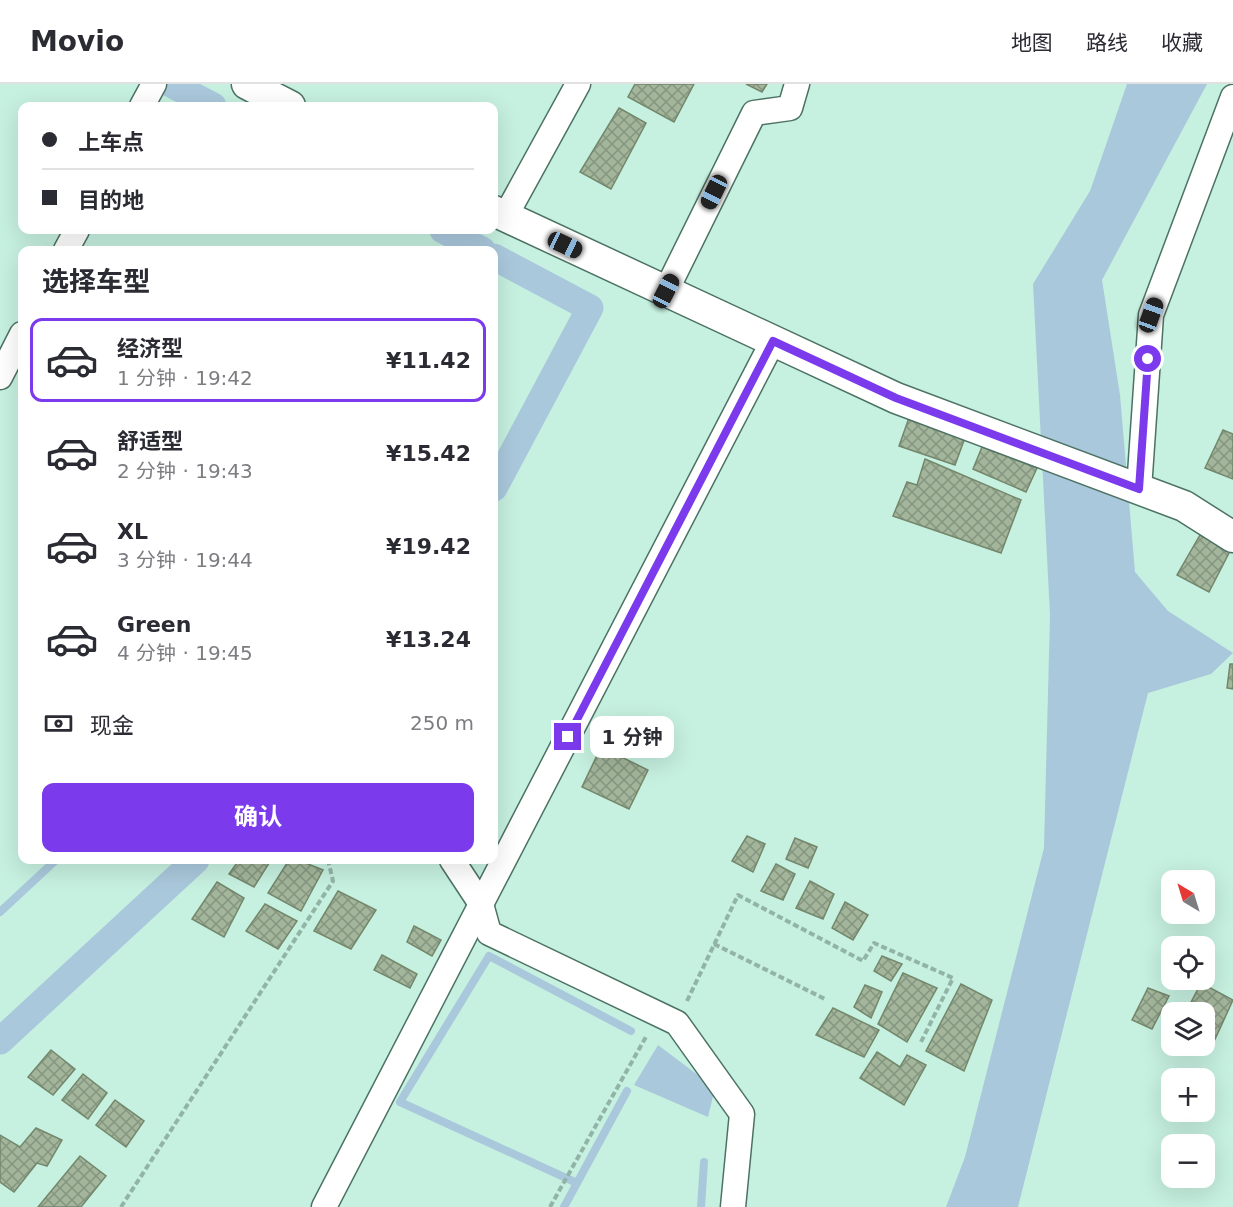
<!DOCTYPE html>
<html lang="zh">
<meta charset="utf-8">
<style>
:root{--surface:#fff;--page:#f2f2f3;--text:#2b2b33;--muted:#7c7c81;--line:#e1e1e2;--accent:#7c3aed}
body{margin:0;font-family:"DejaVu Sans","Noto Sans SC",sans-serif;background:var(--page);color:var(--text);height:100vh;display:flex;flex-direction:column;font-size:22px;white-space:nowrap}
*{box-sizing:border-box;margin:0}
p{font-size:20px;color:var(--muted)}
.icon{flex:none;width:33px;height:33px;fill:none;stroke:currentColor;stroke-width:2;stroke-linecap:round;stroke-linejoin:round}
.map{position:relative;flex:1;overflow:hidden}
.drawer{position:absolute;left:18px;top:162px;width:480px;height:618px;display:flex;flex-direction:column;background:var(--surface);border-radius:12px;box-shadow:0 6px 24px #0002}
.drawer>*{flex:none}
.guide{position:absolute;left:18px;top:18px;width:480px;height:132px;border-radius:12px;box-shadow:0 6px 24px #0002;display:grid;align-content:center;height:132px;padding:0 24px;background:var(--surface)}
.needle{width:39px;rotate:322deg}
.buttons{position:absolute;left:1161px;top:786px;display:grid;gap:12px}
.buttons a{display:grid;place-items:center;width:54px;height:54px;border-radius:12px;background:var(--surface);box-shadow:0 6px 24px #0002;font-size:30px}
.end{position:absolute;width:27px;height:27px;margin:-14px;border:8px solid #7c3aed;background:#fff;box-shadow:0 0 0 3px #fff}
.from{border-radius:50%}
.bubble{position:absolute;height:42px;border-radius:12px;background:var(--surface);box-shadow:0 6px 24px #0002;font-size:20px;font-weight:700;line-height:42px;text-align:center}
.car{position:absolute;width:18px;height:36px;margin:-18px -9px;border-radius:8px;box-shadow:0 0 4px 2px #0007;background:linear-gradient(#222 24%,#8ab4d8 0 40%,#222 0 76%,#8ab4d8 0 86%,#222 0)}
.guide b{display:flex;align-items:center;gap:21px;height:57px;font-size:22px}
.guide b+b{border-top:2px solid var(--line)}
.guide i{width:15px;height:15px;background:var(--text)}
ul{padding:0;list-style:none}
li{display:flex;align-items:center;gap:18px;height:84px;margin:0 12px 9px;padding:0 12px;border:3px solid transparent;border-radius:12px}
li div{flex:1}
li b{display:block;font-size:22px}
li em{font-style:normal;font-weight:700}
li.active{border-color:var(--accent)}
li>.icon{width:54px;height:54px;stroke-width:1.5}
h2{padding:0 24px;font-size:27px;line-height:72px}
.pay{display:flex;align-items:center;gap:15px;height:66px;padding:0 24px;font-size:22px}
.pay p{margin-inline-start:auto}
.primary-button{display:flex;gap:12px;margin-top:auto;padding:12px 24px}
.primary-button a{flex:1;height:69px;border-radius:12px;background:var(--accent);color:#fff;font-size:24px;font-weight:700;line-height:69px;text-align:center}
header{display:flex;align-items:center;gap:36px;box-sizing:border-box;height:84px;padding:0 30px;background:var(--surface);border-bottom:2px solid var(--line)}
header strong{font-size:28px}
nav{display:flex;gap:33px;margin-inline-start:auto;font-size:21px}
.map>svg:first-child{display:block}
</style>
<header>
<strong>Movio</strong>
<nav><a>地图</a><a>路线</a><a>收藏</a></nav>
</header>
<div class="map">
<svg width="1233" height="1123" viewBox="0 0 1233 1123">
<defs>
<pattern id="building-cross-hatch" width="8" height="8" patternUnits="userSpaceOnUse" patternTransform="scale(1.5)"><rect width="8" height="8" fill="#a3b69b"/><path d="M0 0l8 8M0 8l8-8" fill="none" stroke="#85957f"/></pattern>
</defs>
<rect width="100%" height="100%" fill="#c6f0e0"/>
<g fill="#aac8dc">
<polygon points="1127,0 1207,0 1102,196 1120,311 1135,488 1168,527 1233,569 1211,590 1148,609 1018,1123 946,1123 965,1073 1044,764 1050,531 1033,200 1090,107"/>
<polygon points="658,961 715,1004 708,1033 634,1001"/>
</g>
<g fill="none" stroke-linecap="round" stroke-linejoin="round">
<g stroke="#aac8dc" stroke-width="8">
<polyline points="452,150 457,166"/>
<polyline points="0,828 56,776"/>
<polyline points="577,1099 400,1018 489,872 631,947"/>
<polyline points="564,1123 627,1007"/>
<polyline points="701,1123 704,1078"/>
</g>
<g stroke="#aac8dc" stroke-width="27">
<polyline points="171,0 213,22"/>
<polyline points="443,146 482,166"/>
<polyline points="494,173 590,224 494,404"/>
<polyline points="0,957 196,776"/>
</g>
</g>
<g fill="url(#building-cross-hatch)" stroke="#73876b" stroke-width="1.5">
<polygon points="635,0 694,0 674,38 628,13"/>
<polygon points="746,0 767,0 762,8"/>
<polygon points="619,24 646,39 611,105 580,88"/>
<polygon points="910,331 966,351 955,381 899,362"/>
<polygon points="1223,346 1233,350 1233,395 1205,384"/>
<polygon points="982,363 1037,384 1026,408 973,385"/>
<polygon points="925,375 1021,416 1001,469 893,432 907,398 917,401"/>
<polygon points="1200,451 1230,467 1209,508 1177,491"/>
<polygon points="1230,580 1233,580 1233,605 1227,604"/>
<polygon points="601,663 648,686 629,725 582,703"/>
<polygon points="747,752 765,760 753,788 732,777"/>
<polygon points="795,754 817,763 808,784 786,775"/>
<polygon points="239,776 271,776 254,803 229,790"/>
<polygon points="289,776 298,776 323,786 301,827 268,809"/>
<polygon points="776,780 795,790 783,816 761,807"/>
<polygon points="810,797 834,810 823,835 796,824"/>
<polygon points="217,798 244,814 224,853 192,835"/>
<polygon points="338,807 376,826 351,865 314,847"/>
<polygon points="845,818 868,831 853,856 832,844"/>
<polygon points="265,820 297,837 278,865 246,847"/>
<polygon points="414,842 441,856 432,872 407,858"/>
<polygon points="382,871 417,890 410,904 374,886"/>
<polygon points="882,872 902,880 891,897 874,887"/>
<polygon points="903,889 937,904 907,958 878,940"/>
<polygon points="1201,899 1233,916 1210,966 1201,962 1204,962 1204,928 1186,928"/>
<polygon points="961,900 992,916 964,987 926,967"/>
<polygon points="865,901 882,908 871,934 854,923"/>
<polygon points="1148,904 1169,912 1152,945 1132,936"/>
<polygon points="833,924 879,946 864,973 816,951"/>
<polygon points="51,966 75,985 53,1011 28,993"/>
<polygon points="877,968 900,983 907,971 926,981 904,1021 860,994"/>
<polygon points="83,990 107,1009 88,1035 62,1016"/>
<polygon points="115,1016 144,1037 126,1063 96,1041"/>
<polygon points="36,1044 62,1056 47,1082 37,1079 14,1108 0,1098 0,1051 20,1063"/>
<polygon points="80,1072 106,1092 81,1123 38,1123"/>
</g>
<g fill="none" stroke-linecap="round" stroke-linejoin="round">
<g stroke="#4c7264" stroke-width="27">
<g id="minor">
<polyline points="142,22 154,0"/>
<polyline points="505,133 578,0"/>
<polyline points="66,166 77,146"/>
<polyline points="666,207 754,29 790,24 797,0"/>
<polyline points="0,293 22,250"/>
<polyline points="1139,405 1151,231 1233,13"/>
<polyline points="452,776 481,820 489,849 677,939 742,1030 733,1123"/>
<polyline points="324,1123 773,257"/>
</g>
</g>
<g stroke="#4c7264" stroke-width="33">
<g id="tertiary">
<polyline points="247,0 290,22"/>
<polyline points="494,127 896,314 1184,422 1233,453"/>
</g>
</g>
<g stroke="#92b4a7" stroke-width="4" stroke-dasharray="6 3" stroke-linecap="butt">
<polyline points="714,860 825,915"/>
<polyline points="687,917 738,811 863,877 874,859 953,894 921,958"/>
<polyline points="121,1123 333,797 328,776"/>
<polyline points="550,1123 647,951"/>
</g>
<use href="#minor" stroke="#fff" stroke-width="24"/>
<use href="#tertiary" stroke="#fff" stroke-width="30"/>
</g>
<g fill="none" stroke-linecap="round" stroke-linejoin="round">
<polyline stroke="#7c3aed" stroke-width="8" points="568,653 773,257 896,314 1139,405 1148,275"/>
</g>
</svg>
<div class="buttons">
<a><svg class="needle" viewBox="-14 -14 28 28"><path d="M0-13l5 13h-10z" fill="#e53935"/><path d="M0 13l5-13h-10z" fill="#7c7c81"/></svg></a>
<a><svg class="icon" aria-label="locate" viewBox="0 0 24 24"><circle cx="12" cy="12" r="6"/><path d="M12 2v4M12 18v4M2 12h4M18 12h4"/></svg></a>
<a><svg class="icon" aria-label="layers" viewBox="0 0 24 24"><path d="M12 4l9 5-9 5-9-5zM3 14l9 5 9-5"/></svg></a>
<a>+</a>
<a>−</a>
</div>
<i class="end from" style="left:1148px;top:275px"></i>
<i class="end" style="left:568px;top:653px"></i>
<div class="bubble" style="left:590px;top:632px;width:84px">1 分钟</div>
<i class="car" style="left:714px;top:108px;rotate:206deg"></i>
<i class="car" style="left:565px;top:161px;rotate:115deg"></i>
<i class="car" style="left:666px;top:207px;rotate:27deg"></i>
<i class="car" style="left:1151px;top:231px;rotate:20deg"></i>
<div class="guide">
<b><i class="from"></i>上车点</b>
<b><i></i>目的地</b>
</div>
<section class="drawer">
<h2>选择车型</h2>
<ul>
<li class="active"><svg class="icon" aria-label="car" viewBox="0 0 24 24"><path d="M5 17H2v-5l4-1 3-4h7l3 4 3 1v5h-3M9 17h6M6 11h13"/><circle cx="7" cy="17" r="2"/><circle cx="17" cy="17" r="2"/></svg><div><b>经济型</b><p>1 分钟 · 19:42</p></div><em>¥11.42</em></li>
<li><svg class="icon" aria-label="car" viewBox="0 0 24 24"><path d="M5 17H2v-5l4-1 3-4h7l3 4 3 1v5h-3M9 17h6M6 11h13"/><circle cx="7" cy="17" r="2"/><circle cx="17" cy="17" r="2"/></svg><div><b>舒适型</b><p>2 分钟 · 19:43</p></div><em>¥15.42</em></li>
<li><svg class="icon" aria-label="car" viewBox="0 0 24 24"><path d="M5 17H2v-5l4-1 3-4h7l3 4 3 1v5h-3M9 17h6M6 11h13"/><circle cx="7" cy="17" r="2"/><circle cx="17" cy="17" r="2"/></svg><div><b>XL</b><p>3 分钟 · 19:44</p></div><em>¥19.42</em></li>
<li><svg class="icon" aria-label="car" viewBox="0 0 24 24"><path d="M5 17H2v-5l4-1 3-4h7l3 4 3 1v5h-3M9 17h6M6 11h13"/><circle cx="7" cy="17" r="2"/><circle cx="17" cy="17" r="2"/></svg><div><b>Green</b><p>4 分钟 · 19:45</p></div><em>¥13.24</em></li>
</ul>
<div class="pay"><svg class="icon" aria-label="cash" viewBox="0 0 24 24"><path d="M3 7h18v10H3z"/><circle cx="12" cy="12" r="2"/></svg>现金<p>250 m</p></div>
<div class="primary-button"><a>确认</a></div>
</section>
</div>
